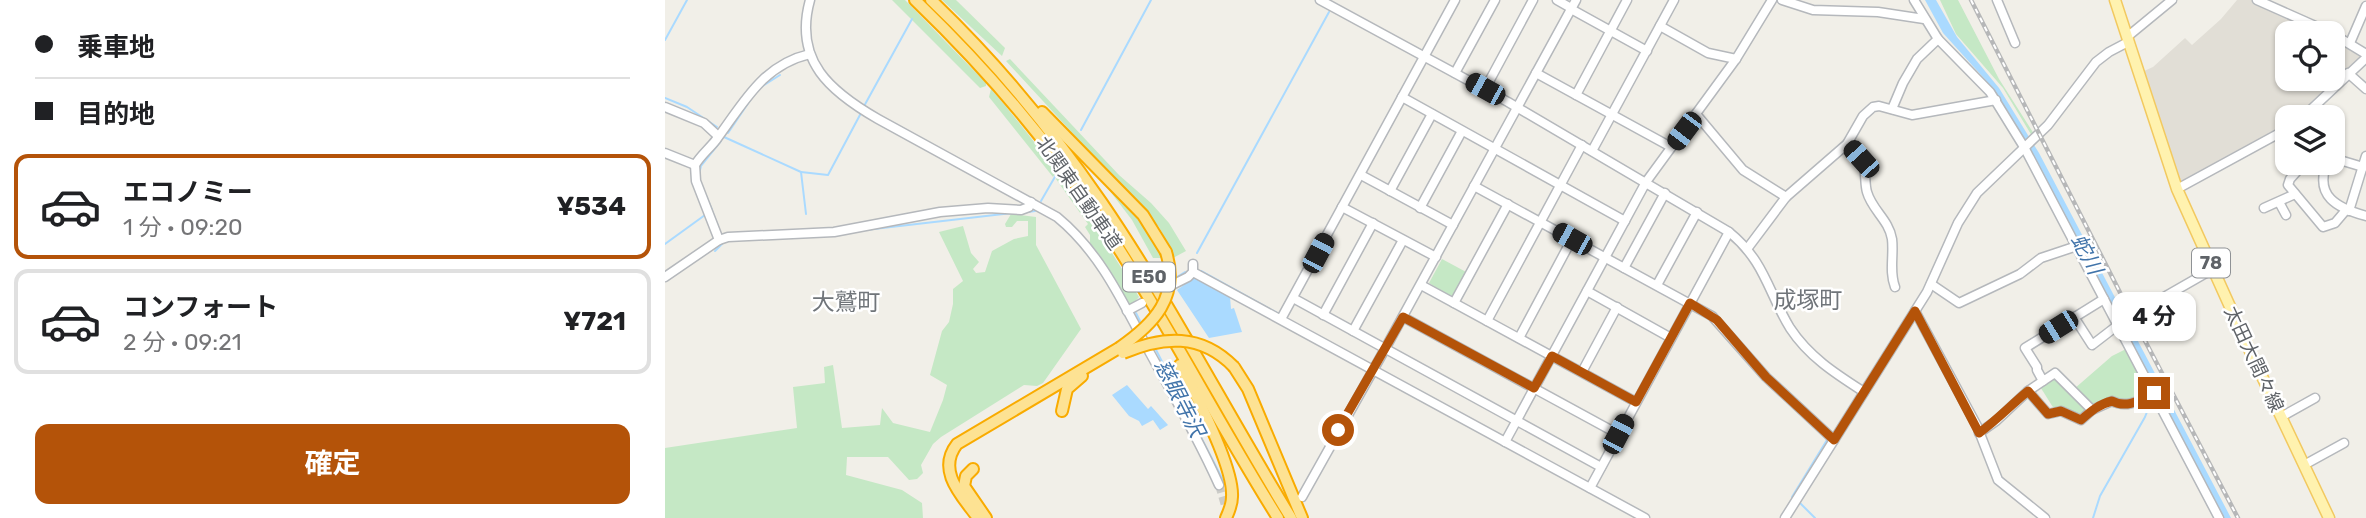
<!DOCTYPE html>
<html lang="ja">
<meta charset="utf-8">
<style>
:root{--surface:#fff;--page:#f6f6f6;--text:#202124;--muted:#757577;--line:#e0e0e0;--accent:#b45309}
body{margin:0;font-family:Rubik,"Noto Sans JP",sans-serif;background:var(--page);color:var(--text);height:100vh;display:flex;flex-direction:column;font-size:26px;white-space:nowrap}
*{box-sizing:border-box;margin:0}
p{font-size:23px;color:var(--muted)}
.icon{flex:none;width:38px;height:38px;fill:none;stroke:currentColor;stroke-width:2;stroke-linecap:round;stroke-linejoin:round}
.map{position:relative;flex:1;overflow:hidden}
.details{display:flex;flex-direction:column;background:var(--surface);width:665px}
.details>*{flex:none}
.banner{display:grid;align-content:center;height:154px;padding:0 35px;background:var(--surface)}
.controls{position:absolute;left:1610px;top:21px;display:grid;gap:14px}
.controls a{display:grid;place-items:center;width:70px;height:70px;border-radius:14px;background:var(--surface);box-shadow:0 2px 5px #0004;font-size:35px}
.end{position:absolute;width:32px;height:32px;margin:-16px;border:9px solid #b45309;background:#fff;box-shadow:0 0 0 4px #fff}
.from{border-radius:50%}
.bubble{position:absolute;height:49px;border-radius:14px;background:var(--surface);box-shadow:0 2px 5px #0004;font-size:23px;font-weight:700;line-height:49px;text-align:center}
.car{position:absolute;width:21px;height:42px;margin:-21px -10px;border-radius:9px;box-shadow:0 0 5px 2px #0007;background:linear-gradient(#222 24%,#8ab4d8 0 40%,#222 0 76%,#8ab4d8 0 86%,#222 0)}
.banner b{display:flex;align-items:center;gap:24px;height:66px;font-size:26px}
.banner b+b{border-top:2px solid var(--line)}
.banner i{width:18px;height:18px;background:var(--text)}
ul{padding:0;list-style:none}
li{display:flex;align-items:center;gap:21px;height:105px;margin:0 14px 10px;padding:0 21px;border:4px solid var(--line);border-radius:14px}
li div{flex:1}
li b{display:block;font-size:26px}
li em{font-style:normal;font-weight:700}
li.current{border-color:var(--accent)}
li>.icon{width:63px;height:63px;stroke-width:1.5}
.action{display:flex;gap:14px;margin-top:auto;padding:14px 35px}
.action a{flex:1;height:80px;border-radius:14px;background:var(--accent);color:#fff;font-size:28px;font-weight:700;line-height:80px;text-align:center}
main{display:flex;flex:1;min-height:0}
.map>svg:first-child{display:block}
</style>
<main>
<section class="details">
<div class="banner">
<b><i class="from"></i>乗車地</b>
<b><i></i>目的地</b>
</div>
<ul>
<li class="current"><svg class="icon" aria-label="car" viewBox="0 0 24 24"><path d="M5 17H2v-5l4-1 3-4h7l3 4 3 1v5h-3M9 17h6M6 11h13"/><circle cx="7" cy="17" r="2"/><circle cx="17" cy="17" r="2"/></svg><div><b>エコノミー</b><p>1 分 · 09:20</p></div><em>¥534</em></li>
<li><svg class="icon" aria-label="car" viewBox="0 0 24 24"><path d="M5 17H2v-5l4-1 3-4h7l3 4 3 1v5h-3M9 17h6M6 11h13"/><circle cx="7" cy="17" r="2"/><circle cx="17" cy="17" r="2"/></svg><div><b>コンフォート</b><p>2 分 · 09:21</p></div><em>¥721</em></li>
</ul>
<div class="action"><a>確定</a></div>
</section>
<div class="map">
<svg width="1701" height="518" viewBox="0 0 1701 518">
<rect width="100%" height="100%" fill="#f1efe8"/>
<polygon fill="#e1ded6" points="1572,0 1587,0 1661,33 1622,33 1622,79 1668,79 1668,37 1696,53 1696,56 1632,117 1622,117 1622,125 1519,183 1515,179 1479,71 1488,67 1520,38 1527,45 1556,19"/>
<g fill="#c5e8c5">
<polygon points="227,0 240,0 244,4 321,83 321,86 315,88"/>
<polygon points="277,0 291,0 340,48 337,56"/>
<polygon points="1275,0 1293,0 1334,79 1369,134 1367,136 1338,88 1291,34"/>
<polygon points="345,59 454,175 486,203 504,223 521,251 508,258 488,258 467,220 441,186 475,217 499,254 507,252 494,227 341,61"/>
<path d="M 326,89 C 382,154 430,223 474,297 L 466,306 L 463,304 L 436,257 L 425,243 L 425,235 L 420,227 L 423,224 L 391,179 L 392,177 L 390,174 L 388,177 L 324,97 Z"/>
<polygon points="346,214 371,217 371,245 416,329 378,383 372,386 359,385 276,437 268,444 256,465 258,473 252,479 244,480 223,457 182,457 181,475 237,490 257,503 258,518 0,518 0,448 132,428 128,387 160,383 159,367 168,365 177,428 215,425 217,408 228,423 265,432 278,400 282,385 265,375 277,331 284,322 288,304 288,289 298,281 274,232 298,226 306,253 314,262 308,269 311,273 320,272 327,251 349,239 363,236 363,221 352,221 347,227 341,227 340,224"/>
<polygon points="777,259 803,273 790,296 786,297 764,283"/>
<polygon points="1461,349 1485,394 1461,405 1447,400 1427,408 1409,389 1447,356"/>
<polygon points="1390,375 1426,410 1416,419 1391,412 1374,385"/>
</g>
<g fill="#aadaff">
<polygon points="1260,0 1271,0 1292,37 1334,88 1374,153 1566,518 1559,518 1360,140 1325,85 1278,33"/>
<polygon points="530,277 565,297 566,309 569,308 577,332 544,338 512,290"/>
<polygon points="462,385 483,409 486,406 503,425 495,430 488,420 477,426 474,421 464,416 447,395"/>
</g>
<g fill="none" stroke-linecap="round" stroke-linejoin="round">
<g stroke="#aadaff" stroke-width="2">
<polyline points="0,40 22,0"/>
<polyline points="96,87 115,75"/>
<polyline points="0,98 22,107 52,127"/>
<polyline points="198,108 247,19"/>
<polyline points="416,130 486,0"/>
<polyline points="63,133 86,99"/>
<polyline points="59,137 136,172 141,214"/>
<polyline points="136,172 163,175 196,113"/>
<polyline points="34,174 36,166 56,141"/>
<polyline points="41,196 47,210"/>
<polyline points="376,201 391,175"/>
<polyline points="47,211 53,226"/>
<polyline points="356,213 370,211"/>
<polyline points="200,230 347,213"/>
<polyline points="0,244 40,215"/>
<polyline points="50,251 59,242"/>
<polyline points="532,253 664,12"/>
<polyline points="536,271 614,314"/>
<polyline points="509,279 520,272"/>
<polyline points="471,313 476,323"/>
<polyline points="1050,314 1074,341"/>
<polyline points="489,346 559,482"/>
<polyline points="1127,497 1162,440"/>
<polyline points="1134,502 1150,518"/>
<polyline points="1428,518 1435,496 1480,417 1487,399"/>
</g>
<polyline stroke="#ccccc8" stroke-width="8" stroke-dasharray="8 4" stroke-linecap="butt" points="554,485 563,516"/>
<g stroke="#b5b8bc" stroke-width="11">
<g id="minor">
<path d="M 145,0 C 128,61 166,92 213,119 L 392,217 C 436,253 458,303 485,353 C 509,396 534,440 554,485"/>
<path d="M 655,0 L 843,102 L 1064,232 C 1100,261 1103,292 1125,328 C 1144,357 1171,374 1199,392"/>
<polyline points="892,0 906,8"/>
<polyline points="1117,0 1148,10 1213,12 1259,19"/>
<polyline points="1249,0 1273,39 1325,92 1359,147 1554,518"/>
<polyline points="1332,0 1350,43"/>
<polyline points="1592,0 1666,33"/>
<polyline points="906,9 982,51"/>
<polyline points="995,26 1043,53 1071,59"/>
<polyline points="1668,34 1701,54"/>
<polyline points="1462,37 1507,0"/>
<polyline points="1685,43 1701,6"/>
<polyline points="790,73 830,0"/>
<polyline points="871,73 1006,147"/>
<polyline points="1683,73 1701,89"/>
<polyline points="820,89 868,0"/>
<polyline points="911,95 962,0"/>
<polyline points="737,97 960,221"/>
<polyline points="0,107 39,123 53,136"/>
<polyline points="1227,109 1238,83 1252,59 1273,39"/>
<polyline points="1031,114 1078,170 1121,197"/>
<polyline points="1638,117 1701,58"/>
<path d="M 1182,144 C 1186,149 1193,154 1196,160 C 1202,169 1199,182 1202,192 C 1207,210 1224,220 1227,239 C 1229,255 1224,272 1230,287"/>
<polyline points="927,151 1009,0"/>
<polyline points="0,153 30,165"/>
<polyline points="1668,158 1698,167"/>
<path d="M 1662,163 C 1649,196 1672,208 1701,216"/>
<polyline points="1634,169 1625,179 1623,185 1658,227 1670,223 1681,210"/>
<polyline points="696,175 788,225"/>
<polyline points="809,186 1047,316 1101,377 1169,440"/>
<polyline points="1512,189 1622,129"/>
<polyline points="725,191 767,114"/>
<polyline points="1614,202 1621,215"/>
<polyline points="677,207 771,257"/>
<polyline points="755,208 797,131"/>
<polyline points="1599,208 1630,194"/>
<polyline points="1684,211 1701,156"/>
<path d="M 54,240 L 31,181 L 30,165 C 36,155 44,149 51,140 C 78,104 97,65 145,54"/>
<polyline points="1082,249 1121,197 1182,144 1198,116 1208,107 1214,106 1247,115 1331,100"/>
<polyline points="959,268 1000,193"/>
<polyline points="528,272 980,518"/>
<polyline points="0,277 54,240 63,237 169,232 275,212 323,208 356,210 364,207 366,202"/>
<polyline points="1266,284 1294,303 1355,274 1376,258 1412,246"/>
<polyline points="756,285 971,402"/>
<polyline points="992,285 1032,212"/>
<polyline points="501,288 523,277 528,272 528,264"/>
<polyline points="922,291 1006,338"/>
<polyline points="628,298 936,467"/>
<path d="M 1439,299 L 1360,348 L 1372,367 L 1372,370 L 1378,381 L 1390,373 L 1427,410 L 1447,401 C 1462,409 1475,400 1489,393"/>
<polyline points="789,303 843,204"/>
<polyline points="462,311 477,303"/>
<polyline points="1250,311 1312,426 1333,480 1380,518"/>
<polyline points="658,315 708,223"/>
<polyline points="738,317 953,434"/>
<polyline points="1409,317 1427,345 1453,325"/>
<polyline points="616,319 790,0"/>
<polyline points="822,321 917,145"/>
<polyline points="1452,324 1548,269"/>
<polyline points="688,331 738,240"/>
<polyline points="854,338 907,239"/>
<polyline points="917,372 952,307"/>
<polyline points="1378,381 1363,391 1383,414 1396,411 1416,420 1427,410"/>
<polyline points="1616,417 1650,398"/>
<polyline points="1314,433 1331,421 1363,391"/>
<polyline points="840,442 981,182 1071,59 1107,0"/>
<polyline points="1639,465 1679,443"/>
<polyline points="925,488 1064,232"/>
<polyline points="637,497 720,349 911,0"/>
<polyline points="1120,518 1262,292 1293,223 1312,193 1383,125 1431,62 1444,52 1463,42"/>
</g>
</g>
<g stroke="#f2c960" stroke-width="13">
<polyline id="major" points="1450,0 1512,189 1585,351 1664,518"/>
</g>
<g stroke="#f9ab00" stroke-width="14">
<g id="highway">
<path d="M 250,0 C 304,52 354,107 399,168 C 480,278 540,402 613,518"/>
<path d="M 266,0 C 330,61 387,130 437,203 C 506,304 562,414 626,518"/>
<polyline points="377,112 478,215 501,252"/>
<path d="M 515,365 C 530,393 569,467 567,497 C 567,505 564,511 561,518"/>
<polyline points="569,367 583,389 637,518"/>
<polyline points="397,411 402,389 417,376"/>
<polyline points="308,469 301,476 299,486 321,518"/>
<path d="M 313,518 C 297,496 271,471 292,444 L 454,348"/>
</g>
</g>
<use href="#minor" stroke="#fff" stroke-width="8"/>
<use href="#major" stroke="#fff2af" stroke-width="10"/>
<use href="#highway" stroke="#fde293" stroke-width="10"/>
<g stroke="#b6b7b8" stroke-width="4.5">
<polyline id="rail" points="1306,0 1467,316 1573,518"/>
</g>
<use href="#rail" stroke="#fff" stroke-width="2" stroke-dasharray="5" stroke-linecap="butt"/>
<g stroke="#f9ab00" stroke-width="14" stroke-linecap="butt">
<g id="highway-bridge">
<path d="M 454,348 C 489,324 515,297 501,252"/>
<path d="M 458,353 C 498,336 536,333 569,367"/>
</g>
</g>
<use href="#highway-bridge" stroke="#fde293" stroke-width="10"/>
</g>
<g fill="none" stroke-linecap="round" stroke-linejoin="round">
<path stroke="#b45309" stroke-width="9" d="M 673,430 L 738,317 L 869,388 L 887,356 L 971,402 L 1025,303 L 1052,320 L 1101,377 L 1169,440 L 1250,311 L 1314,433 C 1332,420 1346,405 1363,391 L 1383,414 L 1396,411 L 1416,420 C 1425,412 1434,404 1447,401 C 1462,409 1475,400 1489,393"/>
</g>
<g text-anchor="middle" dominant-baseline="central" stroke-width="5" stroke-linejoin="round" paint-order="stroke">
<g fill="#fff" stroke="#8f9295" stroke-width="2">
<rect x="1527" y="248.5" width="38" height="29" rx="5"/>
<rect x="458" y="262.5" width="52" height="29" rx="5"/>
</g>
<g font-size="18" font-weight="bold" fill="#5f6368">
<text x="1546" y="263">78</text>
<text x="484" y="277">E50</text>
</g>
<g font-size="19" fill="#5f6368" stroke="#fff">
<text transform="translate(414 193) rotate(55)">北関東自動車道</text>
<text transform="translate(1589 359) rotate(65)">太田大間々線</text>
</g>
<g font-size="21" font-style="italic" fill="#4174aa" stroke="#fff">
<text transform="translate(1422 254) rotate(62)">蛇川</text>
<text transform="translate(515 398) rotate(63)">慈眼寺沢</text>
</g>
<g font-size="23" fill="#70757a" stroke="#fff">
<text x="1143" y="300">成塚町</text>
<text x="181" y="302">大鷲町</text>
</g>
</g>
</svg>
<div class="controls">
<a><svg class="icon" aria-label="locate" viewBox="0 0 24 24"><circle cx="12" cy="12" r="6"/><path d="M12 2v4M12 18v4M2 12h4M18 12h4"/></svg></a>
<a><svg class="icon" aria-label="layers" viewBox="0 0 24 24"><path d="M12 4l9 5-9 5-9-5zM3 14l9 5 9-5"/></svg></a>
</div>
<i class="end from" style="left:673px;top:430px"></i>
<i class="end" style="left:1489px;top:393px"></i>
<div class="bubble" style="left:1447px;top:292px;width:84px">4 分</div>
<i class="car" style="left:820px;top:89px;rotate:299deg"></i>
<i class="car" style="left:1019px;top:131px;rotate:217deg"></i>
<i class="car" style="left:1196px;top:159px;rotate:318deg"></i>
<i class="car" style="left:907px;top:239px;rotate:299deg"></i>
<i class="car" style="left:653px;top:253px;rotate:28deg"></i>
<i class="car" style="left:1393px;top:327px;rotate:238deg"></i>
<i class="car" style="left:953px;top:434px;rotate:28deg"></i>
</div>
</main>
